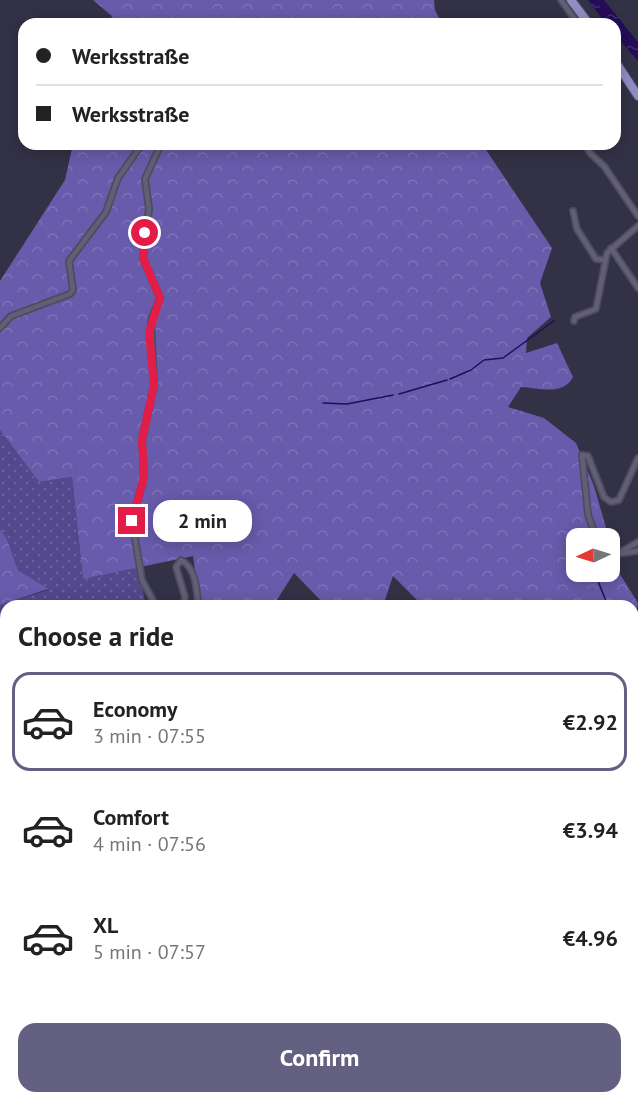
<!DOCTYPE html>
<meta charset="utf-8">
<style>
:root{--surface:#fff;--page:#f6f6f6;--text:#222;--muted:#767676;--line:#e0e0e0;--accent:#646082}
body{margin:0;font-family:"PT Sans",sans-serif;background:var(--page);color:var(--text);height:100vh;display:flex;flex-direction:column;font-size:22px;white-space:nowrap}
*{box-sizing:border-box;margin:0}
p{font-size:20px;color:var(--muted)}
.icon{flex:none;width:33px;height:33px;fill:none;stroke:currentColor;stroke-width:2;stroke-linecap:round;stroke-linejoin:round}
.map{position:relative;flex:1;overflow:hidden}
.details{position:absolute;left:0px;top:600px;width:639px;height:504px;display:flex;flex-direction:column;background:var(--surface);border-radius:18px 18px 0 0;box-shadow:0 3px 15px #0003}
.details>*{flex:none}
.hud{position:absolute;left:18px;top:18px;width:603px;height:132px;border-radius:18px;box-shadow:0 3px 15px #0003;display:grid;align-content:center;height:132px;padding:0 18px;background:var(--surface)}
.needle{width:39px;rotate:266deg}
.tools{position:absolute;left:566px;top:528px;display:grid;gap:12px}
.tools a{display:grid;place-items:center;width:54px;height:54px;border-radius:12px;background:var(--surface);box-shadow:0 3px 15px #0003;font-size:30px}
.end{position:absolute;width:27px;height:27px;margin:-14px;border:8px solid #e11d48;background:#fff;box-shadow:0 0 0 3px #fff}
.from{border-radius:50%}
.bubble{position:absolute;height:42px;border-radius:18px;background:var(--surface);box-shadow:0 3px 15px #0003;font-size:20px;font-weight:800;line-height:42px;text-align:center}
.hud b{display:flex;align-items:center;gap:21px;height:57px;font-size:22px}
.hud b+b{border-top:2px solid var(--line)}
.hud i{width:15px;height:15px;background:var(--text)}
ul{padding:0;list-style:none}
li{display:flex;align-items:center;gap:18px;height:99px;margin:0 12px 9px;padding:0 6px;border:3px solid transparent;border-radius:18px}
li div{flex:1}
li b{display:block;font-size:22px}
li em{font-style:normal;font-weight:800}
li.selected{border-color:var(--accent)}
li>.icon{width:54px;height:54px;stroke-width:1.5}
h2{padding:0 18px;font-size:27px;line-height:72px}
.button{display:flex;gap:12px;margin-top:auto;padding:12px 18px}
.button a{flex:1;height:69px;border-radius:18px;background:var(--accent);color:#fff;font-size:24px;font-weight:800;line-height:69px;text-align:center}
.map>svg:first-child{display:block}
</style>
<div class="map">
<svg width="638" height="1104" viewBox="0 0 638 1104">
<defs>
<pattern id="green-dots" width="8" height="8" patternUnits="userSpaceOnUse" patternTransform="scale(1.5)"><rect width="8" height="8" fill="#53478d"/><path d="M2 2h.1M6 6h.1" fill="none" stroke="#6b619d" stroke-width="1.8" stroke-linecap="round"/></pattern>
<pattern id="forest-crowns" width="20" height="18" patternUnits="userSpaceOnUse" patternTransform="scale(1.5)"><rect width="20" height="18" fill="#685bab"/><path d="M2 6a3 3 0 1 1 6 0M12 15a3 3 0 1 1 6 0" fill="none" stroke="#7d72b7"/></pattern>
<pattern id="water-ripples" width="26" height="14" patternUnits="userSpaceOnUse" patternTransform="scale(1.5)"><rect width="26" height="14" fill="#240c58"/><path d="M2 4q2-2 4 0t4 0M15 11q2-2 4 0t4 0" fill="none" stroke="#442f70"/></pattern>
</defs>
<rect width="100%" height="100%" fill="#333145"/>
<polygon fill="url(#green-dots)" points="0,430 39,482 72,477 83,579 138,567 146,606 6,606 6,767 4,765 0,767 0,605 48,590 18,570 7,539 0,529"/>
<g fill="url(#forest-crowns)">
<polygon points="93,0 434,0 435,10 442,24 94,24 113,17"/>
<path d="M 73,144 L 482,144 L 552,248 L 540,283 L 551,317 L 527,338 L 526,353 L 557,343 L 573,377 C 563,396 540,388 521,387 L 508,407 L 544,418 L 576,443 L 594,486 L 609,538 L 576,538 L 576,572 L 609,572 L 609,541 L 611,560 L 638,603 L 634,624 L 633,606 L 417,606 L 420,603 L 393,576 L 383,606 L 326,606 L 294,573 L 273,606 L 200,606 L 193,556 L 83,579 L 72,477 L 39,482 L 0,430 L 0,281 L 65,180 Z"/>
<polygon points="0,529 7,539 18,570 48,589 0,605"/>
<polygon points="638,650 638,740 633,739 633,651"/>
<polygon points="4,765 6,767 6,865 0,876 0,767"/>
<polygon points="638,843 638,1100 632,1104 272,1104 270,1098 633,1098 633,844"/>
<polygon points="0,905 6,909 6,1026 0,1032"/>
</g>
<polygon fill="url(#water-ripples)" points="588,0 604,0 638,42 638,61 615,35 615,24 606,24"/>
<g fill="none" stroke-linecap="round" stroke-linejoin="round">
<g stroke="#240c58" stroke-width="1.5">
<polyline points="450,379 471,370 484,360 503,358 555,320"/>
<polyline points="399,394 447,380"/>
<polyline points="323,403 347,404 393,395"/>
<polyline points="598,572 598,581 608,606"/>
<polyline points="0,808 6,805"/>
<polyline points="0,817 6,839"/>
</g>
<g stroke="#4e4c5e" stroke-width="8">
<g id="street">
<polyline points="561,0 578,24"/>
<polyline points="585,144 590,153 604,166 638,216"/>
<polyline points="573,211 577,229 596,259 604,260"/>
<polyline points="611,248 638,288"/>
<polyline points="574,321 575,317 596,309 607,253 638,226"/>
<polyline points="0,328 11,316 70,294 73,290 69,261 106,212 118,178 142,144"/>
<polyline points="596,538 588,514 582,455 588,456 604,497 611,502 619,500 638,458"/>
<polyline points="622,551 638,542"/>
<polyline points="609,555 638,551"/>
<polyline points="156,606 142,580 132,521 144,477 142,440 154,385 151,320 160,298 143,258 149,209 145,179 161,144"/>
<path d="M 183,606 L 185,597 L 176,567 L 181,560 C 196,568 197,590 198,606"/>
<polyline points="262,1098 265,1104"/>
</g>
</g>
<g stroke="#4e4c5e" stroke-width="10">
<g id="primary">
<polyline points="571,0 589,24"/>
<polyline points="615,61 638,96"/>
</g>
</g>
<use href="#street" stroke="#605f75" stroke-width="4.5"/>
<use href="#primary" stroke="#928cc4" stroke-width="8"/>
</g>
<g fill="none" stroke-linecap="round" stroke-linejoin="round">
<polyline stroke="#e11d48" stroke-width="8" points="132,521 144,477 142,440 154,385 149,332 160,298 143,258 145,233"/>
</g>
</svg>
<div class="tools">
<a><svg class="needle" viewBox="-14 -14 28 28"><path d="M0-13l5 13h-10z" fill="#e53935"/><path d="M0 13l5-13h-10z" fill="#767676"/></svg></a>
</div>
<i class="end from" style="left:145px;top:233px"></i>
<i class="end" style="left:132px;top:521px"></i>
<div class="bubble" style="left:153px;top:500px;width:99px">2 min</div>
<div class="hud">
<b><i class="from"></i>Werksstraße</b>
<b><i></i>Werksstraße</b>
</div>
<section class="details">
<h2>Choose a ride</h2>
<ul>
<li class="selected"><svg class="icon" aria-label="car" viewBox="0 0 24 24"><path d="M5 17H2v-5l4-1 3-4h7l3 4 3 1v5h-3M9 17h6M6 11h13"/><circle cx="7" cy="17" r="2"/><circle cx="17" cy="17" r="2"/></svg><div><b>Economy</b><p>3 min · 07:55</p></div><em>€2.92</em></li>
<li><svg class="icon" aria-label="car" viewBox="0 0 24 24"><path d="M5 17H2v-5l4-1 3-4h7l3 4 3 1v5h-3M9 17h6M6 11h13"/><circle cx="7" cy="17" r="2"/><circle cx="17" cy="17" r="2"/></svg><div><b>Comfort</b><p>4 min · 07:56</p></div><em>€3.94</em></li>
<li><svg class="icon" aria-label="car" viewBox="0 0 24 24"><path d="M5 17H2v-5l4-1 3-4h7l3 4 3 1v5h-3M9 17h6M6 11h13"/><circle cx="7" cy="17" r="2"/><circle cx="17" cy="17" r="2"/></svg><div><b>XL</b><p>5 min · 07:57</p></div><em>€4.96</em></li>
</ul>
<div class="button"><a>Confirm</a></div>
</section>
</div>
